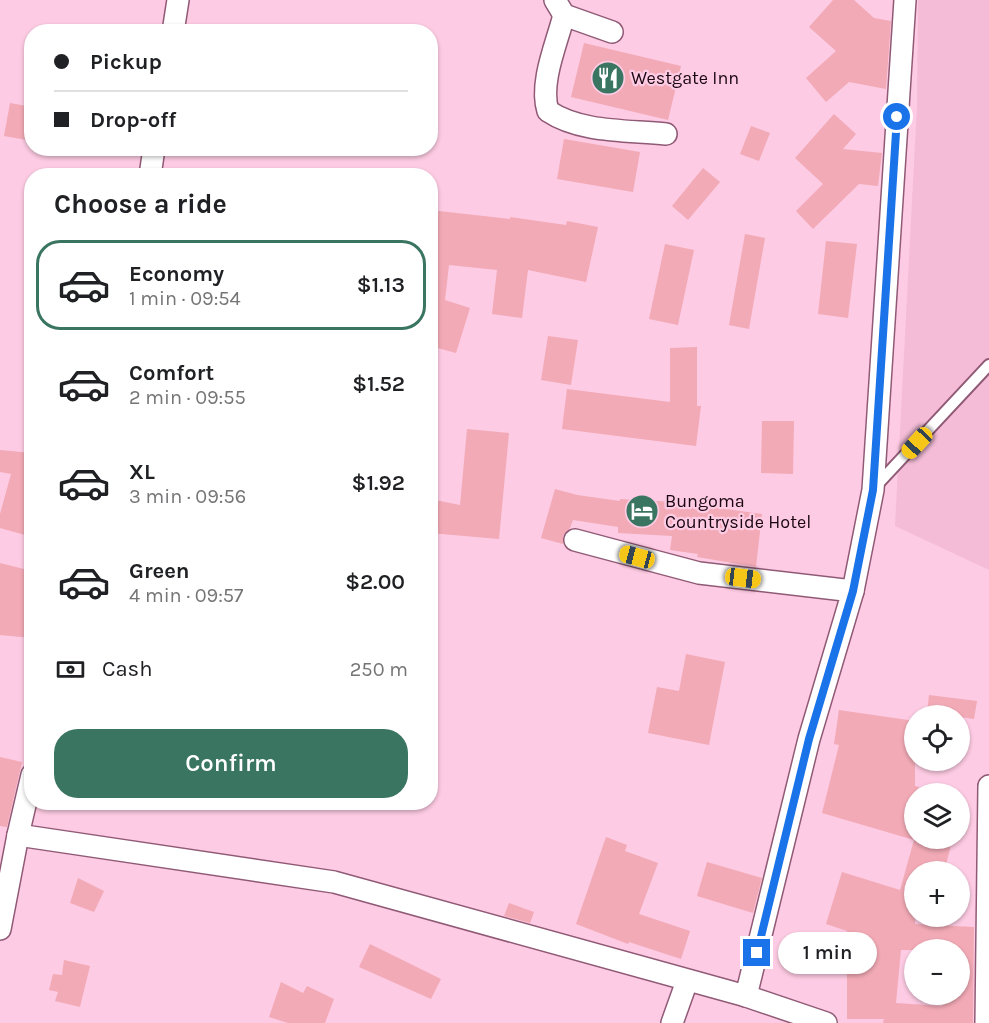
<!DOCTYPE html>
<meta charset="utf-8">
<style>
:root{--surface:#fff;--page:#f6f6f6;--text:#202124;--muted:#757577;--line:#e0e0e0;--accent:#397560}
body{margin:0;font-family:Karla,sans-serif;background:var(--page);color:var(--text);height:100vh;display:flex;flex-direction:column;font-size:22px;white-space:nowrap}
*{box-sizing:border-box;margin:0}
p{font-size:20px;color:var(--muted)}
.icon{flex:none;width:33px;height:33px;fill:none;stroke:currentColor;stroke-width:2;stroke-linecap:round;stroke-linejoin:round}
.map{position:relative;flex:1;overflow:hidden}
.drawer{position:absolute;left:24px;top:168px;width:414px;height:642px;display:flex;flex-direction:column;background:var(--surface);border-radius:24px;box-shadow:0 2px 4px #0004}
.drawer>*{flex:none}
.hud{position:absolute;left:24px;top:24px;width:414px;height:132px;border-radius:24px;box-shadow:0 2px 4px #0004;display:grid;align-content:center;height:132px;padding:0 30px;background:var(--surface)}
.fabs{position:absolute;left:904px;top:705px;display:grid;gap:12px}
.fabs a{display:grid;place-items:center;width:66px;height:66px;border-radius:50%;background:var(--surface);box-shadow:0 2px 4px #0004;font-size:30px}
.end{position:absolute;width:27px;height:27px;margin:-14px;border:8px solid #1a73e8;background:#fff;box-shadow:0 0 0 3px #fff}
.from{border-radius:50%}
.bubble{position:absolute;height:42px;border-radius:21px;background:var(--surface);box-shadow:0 2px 4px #0004;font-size:20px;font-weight:600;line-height:42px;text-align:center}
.car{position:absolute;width:18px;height:36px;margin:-18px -9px;border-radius:8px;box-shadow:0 0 4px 2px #0007;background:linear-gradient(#f5c518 24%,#345 0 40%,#f5c518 0 76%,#345 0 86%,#f5c518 0)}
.hud b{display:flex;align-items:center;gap:21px;height:57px;font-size:22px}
.hud b+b{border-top:2px solid var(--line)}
.hud i{width:15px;height:15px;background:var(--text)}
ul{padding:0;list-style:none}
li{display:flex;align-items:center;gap:18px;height:90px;margin:0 12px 9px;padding:0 18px;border:3px solid transparent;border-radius:24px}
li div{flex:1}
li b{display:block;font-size:22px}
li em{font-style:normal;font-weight:600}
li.selected{border-color:var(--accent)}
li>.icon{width:54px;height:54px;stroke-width:1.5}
h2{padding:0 30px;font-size:27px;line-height:72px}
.pay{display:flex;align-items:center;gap:15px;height:66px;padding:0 30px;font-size:22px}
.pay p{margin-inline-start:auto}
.cta{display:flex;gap:12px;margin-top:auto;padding:12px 30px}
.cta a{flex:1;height:69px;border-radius:24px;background:var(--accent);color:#fff;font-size:24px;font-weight:600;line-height:69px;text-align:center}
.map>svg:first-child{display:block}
</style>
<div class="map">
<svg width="989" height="1023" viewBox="0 0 989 1023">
<rect width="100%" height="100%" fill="#fdcbe3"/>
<polygon fill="#f4bcd7" points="918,0 989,0 989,570 895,526 917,106"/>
<g fill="#f2aab6" fill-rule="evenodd">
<polygon points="833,0 854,0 874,18 891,21 886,89 849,82 826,102 806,78 836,51 809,27"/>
<polygon points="584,43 681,66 668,120 571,97"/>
<polygon points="10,103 32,107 32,141 4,136"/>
<polygon points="834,114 856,134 843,149 882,153 878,186 859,184 813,229 796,211 823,184 795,158"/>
<polygon points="751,126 770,133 759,161 740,154"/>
<polygon points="564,139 640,152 633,192 557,179"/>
<polygon points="703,168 720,182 688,220 672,206"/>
<polygon points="430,210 510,219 510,217 566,225 567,221 598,227 586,282 528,270 522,318 492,314 497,270 449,265 445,300 470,308 456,353 430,346"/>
<polygon points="745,234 765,238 749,329 729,325"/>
<polygon points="826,241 857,244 848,318 818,314"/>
<polygon points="665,244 694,250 678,325 649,319"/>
<polygon points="548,336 578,340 571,385 541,380"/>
<polygon points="697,347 697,406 701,406 696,446 562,429 567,389 670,402 670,348"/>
<polygon points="762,421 794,421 793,474 761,473"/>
<polygon points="467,429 509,433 499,539 430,533 430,499 460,505"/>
<polygon points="0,450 32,453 32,537 0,528 0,514 11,474 0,472"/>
<polygon points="555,489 577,495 620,501 620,499 676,502 762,514 756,567 697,557 698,554 670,550 672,536 618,533 618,527 573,520 570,528 563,536 563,544 541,538"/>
<polygon points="0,563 32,571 32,638 0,635"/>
<polygon points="686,654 725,662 709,745 648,733 657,687 679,691"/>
<polygon points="929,695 977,701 974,719 960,717 960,716 927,713"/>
<path d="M 839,710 L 915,721 L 915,786 L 919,787 L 917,794 L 915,794 L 915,838 L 953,838 L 944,872 L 915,872 L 915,924 L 974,927 L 973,1023 L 883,1023 L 884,1019 L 847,1019 L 847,931 L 826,924 L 842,872 L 900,890 L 914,840 L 822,813 L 839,745 L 834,744 ZM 901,950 L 960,950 L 960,994 L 943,994 L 942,1006 L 896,1003 Z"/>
<polygon points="0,757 22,762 7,827 0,826"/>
<polygon points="606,837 627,845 625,851 658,863 639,914 690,931 681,959 629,942 628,944 576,924"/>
<polygon points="707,862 762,878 753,913 697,896"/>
<polygon points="78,878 104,891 94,912 70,903"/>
<polygon points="509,903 534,912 530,923 504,916"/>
<polygon points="370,944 441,979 431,999 359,967"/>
<polygon points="64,960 90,966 80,1007 55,1001 58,992 49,990 53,974 62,975"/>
<polygon points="281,982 303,993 307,986 334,999 325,1023 288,1023 269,1017"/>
</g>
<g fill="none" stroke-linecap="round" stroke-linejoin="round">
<g stroke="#905a76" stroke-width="14">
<polyline id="service" points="875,487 989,365"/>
</g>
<g stroke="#905a76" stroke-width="24">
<g id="minor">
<polyline points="555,0 564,15 612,32"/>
<path d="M 564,15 C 557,43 539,83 548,111 C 581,133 627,130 666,134"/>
<polyline points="173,32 178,0"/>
<polyline points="150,176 154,148"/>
<polyline points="575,540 699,573 853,591 809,739 746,996"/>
<polyline points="853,591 873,490 905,0"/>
<polyline points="32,775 18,835 334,882 746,996 826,1023"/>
<polyline points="0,929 18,835"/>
<polyline points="672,1023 687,981"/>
<polyline points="986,1023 989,786"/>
</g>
</g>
<use href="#service" stroke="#fff" stroke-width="10"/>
<use href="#minor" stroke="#fff" stroke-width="21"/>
</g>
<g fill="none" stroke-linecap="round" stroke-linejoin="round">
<polyline stroke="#1a73e8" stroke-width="8" points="757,953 809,739 853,591 873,490 897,117"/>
</g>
<defs>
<g id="restaurant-disc" transform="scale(1.725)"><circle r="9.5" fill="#397560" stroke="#fdcbe3"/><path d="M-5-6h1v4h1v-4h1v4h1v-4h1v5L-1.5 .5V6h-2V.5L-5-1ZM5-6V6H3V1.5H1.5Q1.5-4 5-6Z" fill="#fff"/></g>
<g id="hotel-disc" transform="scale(1.725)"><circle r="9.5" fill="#397560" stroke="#fdcbe3"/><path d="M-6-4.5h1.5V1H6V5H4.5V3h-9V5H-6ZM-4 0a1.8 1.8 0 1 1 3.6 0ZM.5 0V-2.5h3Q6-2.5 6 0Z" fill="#fff"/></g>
</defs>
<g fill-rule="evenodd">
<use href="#restaurant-disc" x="608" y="78"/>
<use href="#hotel-disc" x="642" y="511"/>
</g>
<g text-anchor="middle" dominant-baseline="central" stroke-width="4.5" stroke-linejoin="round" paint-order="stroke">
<g font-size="18" fill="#190610" stroke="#fdcbe3" text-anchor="start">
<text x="631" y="78">Westgate Inn</text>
<text x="665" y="501">Bungoma<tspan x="665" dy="21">Countryside Hotel</tspan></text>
</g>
</g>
</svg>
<div class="fabs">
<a><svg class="icon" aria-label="locate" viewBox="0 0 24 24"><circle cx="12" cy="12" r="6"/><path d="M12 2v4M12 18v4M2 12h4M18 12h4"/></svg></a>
<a><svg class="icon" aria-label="layers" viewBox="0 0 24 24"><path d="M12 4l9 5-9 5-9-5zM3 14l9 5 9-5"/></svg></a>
<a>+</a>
<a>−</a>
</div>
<i class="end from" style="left:897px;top:117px"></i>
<i class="end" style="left:757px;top:953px"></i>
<div class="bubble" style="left:778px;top:932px;width:99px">1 min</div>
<i class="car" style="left:917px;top:443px;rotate:223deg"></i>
<i class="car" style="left:637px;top:557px;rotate:285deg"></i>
<i class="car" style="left:743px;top:578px;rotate:97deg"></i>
<div class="hud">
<b><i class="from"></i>Pickup</b>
<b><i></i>Drop-off</b>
</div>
<section class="drawer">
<h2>Choose a ride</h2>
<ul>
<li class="selected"><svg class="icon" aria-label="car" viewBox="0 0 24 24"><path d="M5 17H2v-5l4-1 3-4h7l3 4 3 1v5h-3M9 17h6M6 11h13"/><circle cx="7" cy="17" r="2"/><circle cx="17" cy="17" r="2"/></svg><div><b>Economy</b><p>1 min · 09:54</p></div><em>$1.13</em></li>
<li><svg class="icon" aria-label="car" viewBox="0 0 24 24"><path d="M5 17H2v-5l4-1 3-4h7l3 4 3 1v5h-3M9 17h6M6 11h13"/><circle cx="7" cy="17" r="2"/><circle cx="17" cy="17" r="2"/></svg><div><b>Comfort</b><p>2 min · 09:55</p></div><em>$1.52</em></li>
<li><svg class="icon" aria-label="car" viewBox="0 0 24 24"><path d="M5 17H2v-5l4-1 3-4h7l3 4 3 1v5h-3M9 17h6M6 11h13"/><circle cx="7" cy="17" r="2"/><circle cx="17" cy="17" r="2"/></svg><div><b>XL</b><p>3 min · 09:56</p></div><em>$1.92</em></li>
<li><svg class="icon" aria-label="car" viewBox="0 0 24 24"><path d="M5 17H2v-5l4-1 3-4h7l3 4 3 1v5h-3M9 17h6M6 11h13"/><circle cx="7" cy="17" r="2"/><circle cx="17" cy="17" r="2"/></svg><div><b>Green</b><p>4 min · 09:57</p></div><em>$2.00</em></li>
</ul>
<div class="pay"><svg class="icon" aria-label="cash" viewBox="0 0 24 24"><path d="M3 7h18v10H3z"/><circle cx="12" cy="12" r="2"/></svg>Cash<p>250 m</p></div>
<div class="cta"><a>Confirm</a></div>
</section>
</div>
